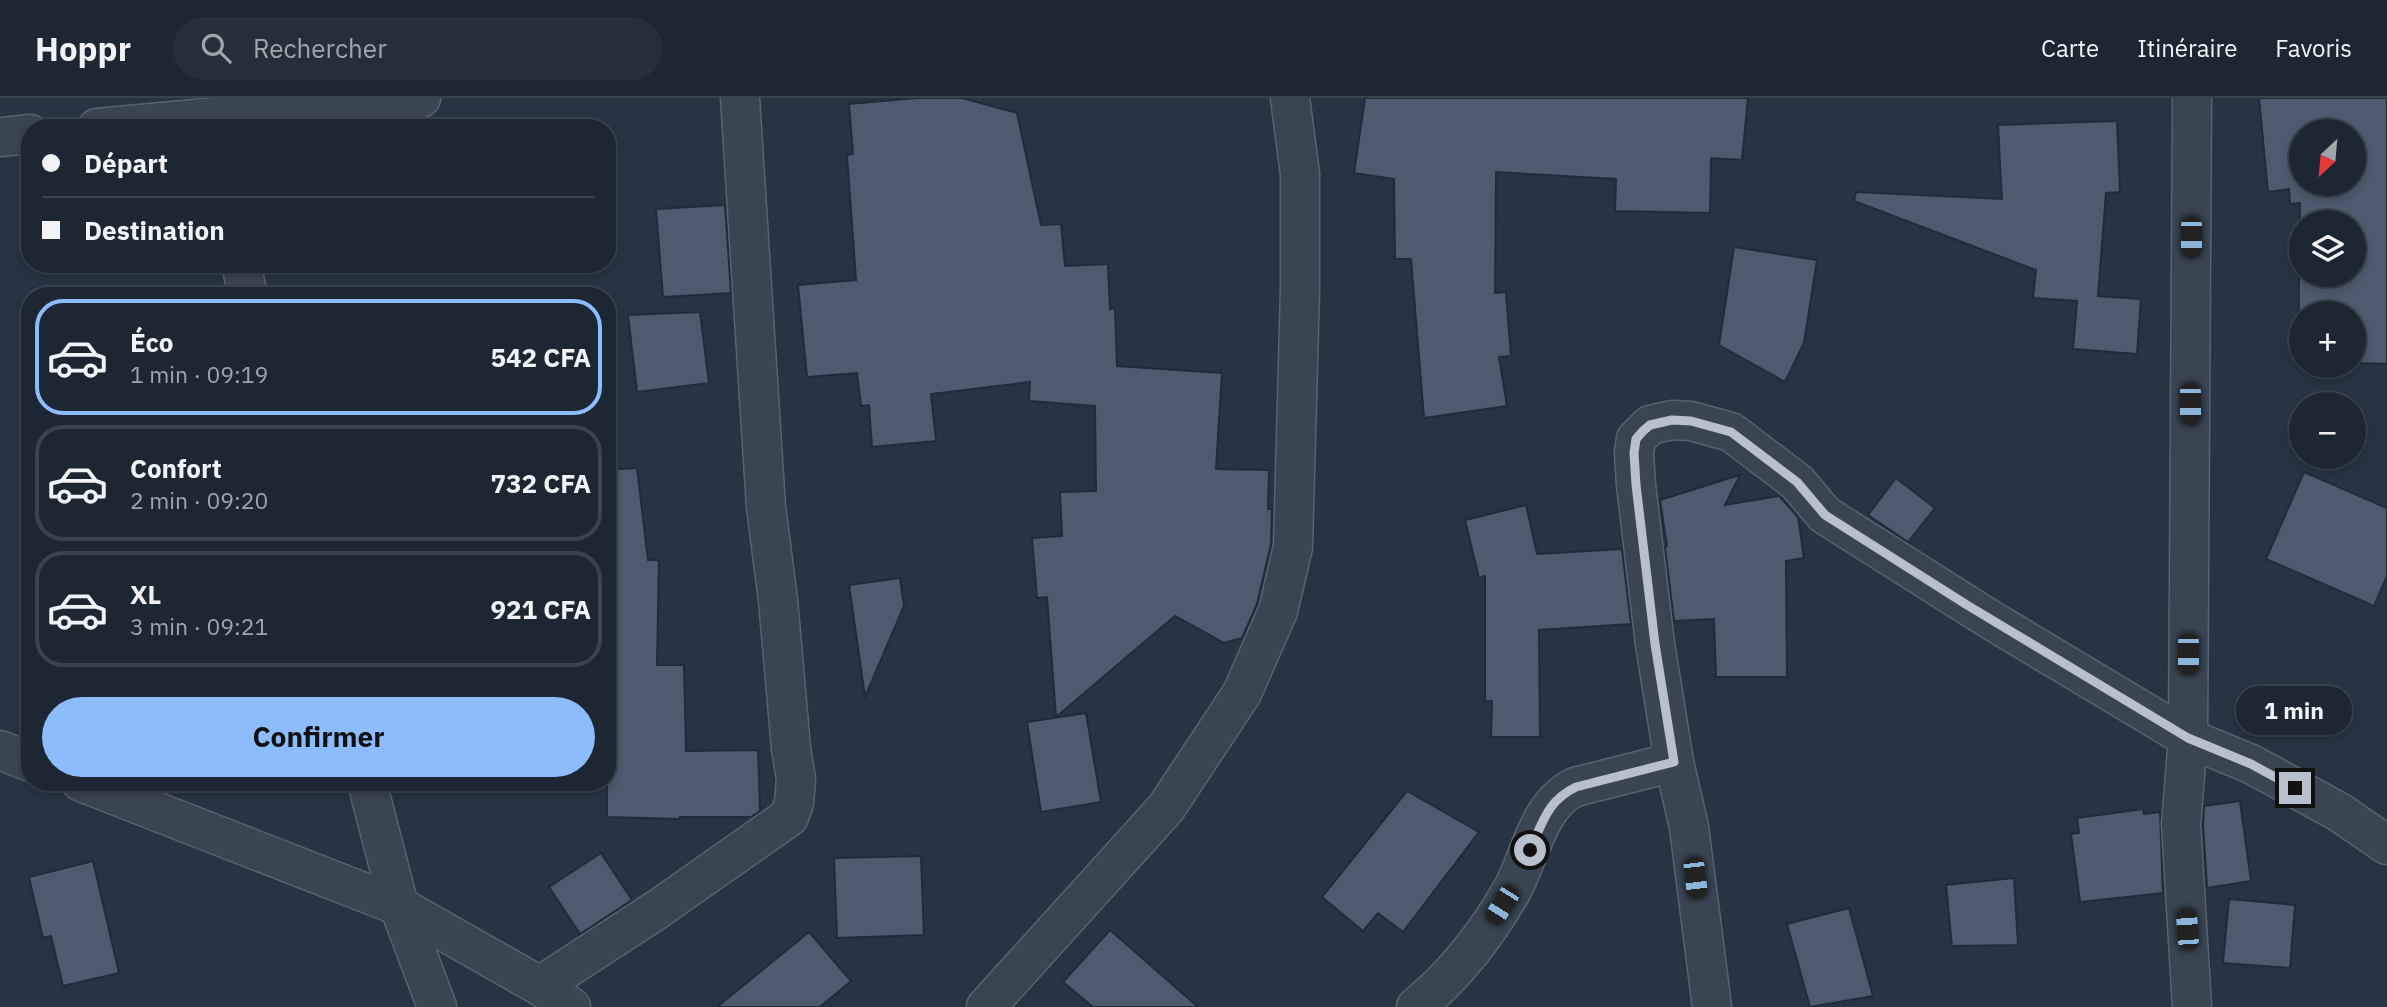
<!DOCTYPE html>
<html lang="fr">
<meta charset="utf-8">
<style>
:root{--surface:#1c2733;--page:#252f3b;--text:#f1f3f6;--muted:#a0a5ac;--line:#3a444e;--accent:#8dbcfc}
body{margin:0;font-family:"IBM Plex Sans",sans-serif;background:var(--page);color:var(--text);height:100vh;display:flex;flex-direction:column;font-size:26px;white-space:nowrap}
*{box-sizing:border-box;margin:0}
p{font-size:23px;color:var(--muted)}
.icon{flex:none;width:38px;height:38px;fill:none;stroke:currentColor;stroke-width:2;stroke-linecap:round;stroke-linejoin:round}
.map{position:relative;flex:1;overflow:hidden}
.drawer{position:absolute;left:21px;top:189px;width:595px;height:504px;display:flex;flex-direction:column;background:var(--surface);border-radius:28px;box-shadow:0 4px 10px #0003,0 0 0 2px var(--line)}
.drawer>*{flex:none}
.guide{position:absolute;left:21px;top:21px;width:595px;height:154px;border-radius:28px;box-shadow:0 4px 10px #0003,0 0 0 2px var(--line);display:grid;align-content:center;height:154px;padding:0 21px;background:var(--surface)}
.needle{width:46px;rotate:206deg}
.controls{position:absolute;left:2289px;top:21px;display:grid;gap:14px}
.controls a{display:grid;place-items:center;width:77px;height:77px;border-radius:50%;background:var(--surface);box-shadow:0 4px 10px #0003,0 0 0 2px var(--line);font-size:35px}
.end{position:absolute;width:32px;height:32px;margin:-16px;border:9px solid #b8c0cd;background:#111;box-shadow:0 0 0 4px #111}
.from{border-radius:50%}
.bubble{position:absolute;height:49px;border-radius:24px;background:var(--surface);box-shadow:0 4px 10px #0003,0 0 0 2px var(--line);font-size:23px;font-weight:700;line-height:49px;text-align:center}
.car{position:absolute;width:21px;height:42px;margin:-21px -10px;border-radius:9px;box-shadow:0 0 5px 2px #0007;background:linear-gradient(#222 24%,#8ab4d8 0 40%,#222 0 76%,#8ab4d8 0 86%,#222 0)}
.guide b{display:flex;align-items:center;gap:24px;height:66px;font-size:26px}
.guide b+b{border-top:2px solid var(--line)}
.guide i{width:18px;height:18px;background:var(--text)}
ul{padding:12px 0 0;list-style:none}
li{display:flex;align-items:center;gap:21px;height:116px;margin:0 14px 10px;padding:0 7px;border:4px solid var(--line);border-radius:28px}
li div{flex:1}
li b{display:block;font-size:26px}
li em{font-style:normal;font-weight:700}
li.selected{border-color:var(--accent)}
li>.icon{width:63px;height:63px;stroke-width:1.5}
.primary-button{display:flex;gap:14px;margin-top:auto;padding:14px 21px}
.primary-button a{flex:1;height:80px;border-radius:42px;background:var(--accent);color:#111;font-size:28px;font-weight:700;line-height:80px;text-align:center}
header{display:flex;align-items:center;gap:42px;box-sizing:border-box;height:98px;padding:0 35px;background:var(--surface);border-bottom:2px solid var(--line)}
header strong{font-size:33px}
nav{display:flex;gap:38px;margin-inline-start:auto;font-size:24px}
.search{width:490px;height:63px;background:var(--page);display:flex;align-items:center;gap:18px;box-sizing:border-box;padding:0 24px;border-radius:38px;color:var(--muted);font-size:26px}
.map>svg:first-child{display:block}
</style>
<header>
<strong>Hoppr</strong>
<div class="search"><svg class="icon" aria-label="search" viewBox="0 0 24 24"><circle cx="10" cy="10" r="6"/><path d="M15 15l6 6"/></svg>Rechercher</div>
<nav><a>Carte</a><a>Itinéraire</a><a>Favoris</a></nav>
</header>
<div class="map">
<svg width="2387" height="909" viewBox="0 0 2387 909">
<rect width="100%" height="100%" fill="#263444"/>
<g fill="#4c5b6d" stroke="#212c3a" stroke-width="2" fill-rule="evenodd">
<polygon points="917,0 962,0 1017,15 1041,127 1061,126 1065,168 1108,166 1110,211 1115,210 1117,268 1222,275 1216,371 1269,372 1268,411 1272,411 1271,446 1257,506 1242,540 1224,545 1175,518 1056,619 1047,499 1037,500 1032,440 1062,438 1060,394 1096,393 1095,308 1029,303 1030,284 931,296 936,343 872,349 869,307 861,308 857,275 807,279 798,187 856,182 847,57 853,56 849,6"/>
<polygon points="1365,0 1748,0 1742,62 1711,60 1710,115 1615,113 1616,81 1496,74 1495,195 1506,194 1511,258 1499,259 1507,308 1424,320 1411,161 1395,161 1394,81 1354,75"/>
<path d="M 2259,0 L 2387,0 L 2387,266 L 2354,265 L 2354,215 L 2301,215 L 2301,264 L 2298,264 L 2300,105 L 2290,106 L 2289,91 L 2268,94 ZM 2301,33 L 2354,33 L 2354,86 L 2301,86 ZM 2301,124 L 2354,124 L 2354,177 L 2301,177 Z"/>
<polygon points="2117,23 2120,94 2106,95 2098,198 2141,201 2137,256 2073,251 2077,203 2033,200 2036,172 1854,103 1856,94 2002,101 1998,27"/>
<polygon points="725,107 731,195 663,199 656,111"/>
<polygon points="1734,149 1817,162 1804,245 1785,284 1719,247"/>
<polygon points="700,214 709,285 637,294 628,217"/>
<polygon points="637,370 648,462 659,462 657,567 684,567 686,653 758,652 760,713 751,719 680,719 680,721 607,719 607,372"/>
<polygon points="2304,374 2387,410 2387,478 2374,508 2266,461"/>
<polygon points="1740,377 1725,407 1779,398 1798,419 1804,460 1786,463 1787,579 1716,579 1714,521 1674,523 1665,449 1667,448 1660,402"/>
<polygon points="1896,380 1935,410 1908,444 1868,417"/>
<polygon points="1526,407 1537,456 1622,451 1631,526 1539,532 1540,639 1491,639 1492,603 1485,603 1485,478 1479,480 1465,422"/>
<polygon points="900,480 904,508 865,599 849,487"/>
<polygon points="1086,615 1101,704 1041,714 1027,624"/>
<polygon points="1407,693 1479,734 1403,834 1378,815 1363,833 1322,799"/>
<polygon points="2240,703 2251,783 2207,790 2203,726 2204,708"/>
<polygon points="2143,711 2144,716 2160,714 2163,795 2080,804 2071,736 2079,735 2077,720"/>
<polygon points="601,755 632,802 580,836 549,789"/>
<polygon points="921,758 924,837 837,840 834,760"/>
<polygon points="93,763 119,875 63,888 51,838 43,840 29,779"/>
<polygon points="2014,780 2018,847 1952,848 1946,787"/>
<polygon points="2229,801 2295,807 2290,870 2223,865"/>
<polygon points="1849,810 1873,898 1810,909 1787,826"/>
<polygon points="1110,832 1198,909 1093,909 1063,884"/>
<polygon points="809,834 851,883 820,909 717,909"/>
</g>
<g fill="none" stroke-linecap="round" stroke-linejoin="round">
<g stroke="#596370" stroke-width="41">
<g id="minor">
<polyline points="2192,0 2188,640 2181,726 2192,909"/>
<polyline points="97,30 421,0"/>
<polyline points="0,39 30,36"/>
<polyline points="241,166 248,198"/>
<polyline points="0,652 30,664"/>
<polyline points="81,684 399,808 540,888 571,909"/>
<polyline points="367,684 399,808 437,909"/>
<polyline points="540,888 658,811 789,719 794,705 796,681 791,650 778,502 766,409 740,0"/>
<polyline points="986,909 1166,710 1242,595 1278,513 1293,449 1300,191 1300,76 1290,0"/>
<path d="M 1416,909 C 1455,877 1487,836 1512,792 C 1531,757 1537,708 1575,689 L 1674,664"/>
<polyline points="1712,909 1689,729 1674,664 1655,546 1636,387 1634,355 1636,341 1650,327 1672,322 1691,323 1731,334 1797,384 1825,417 1991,522 2188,640 2251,666 2339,714 2387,747"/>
</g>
</g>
<use href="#minor" stroke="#3a4553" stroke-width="38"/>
</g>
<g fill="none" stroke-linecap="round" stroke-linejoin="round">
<path stroke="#b8c0cd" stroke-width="9" d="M 1530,752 C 1543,724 1547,703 1576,689 L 1674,664 L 1655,546 L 1636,387 L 1634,355 L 1636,341 L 1643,333 L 1650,327 L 1672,322 L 1691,323 L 1731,334 L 1797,384 L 1825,417 L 1967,507 L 2188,640 L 2251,666 L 2295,690"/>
</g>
</svg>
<div class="controls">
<a><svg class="needle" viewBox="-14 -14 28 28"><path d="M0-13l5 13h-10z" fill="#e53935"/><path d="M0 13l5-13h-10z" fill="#a0a5ac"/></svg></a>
<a><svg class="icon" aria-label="layers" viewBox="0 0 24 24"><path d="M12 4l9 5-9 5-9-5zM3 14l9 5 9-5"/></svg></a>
<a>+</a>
<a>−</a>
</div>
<i class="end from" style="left:1530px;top:752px"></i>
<i class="end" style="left:2295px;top:690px"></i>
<div class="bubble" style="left:2236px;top:588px;width:116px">1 min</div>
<i class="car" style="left:2191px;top:139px;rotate:180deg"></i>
<i class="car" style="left:2190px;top:306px;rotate:180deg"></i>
<i class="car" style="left:2188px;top:556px;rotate:180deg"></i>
<i class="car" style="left:1695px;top:780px;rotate:173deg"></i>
<i class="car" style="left:1502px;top:807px;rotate:212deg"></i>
<i class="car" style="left:2187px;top:831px;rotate:356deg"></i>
<div class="guide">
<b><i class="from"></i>Départ</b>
<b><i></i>Destination</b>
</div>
<section class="drawer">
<ul>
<li class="selected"><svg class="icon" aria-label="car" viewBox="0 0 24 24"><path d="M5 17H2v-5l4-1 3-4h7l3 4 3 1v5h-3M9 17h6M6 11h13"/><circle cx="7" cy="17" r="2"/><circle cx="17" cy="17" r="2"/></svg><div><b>Éco</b><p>1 min · 09:19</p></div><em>542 CFA</em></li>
<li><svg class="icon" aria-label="car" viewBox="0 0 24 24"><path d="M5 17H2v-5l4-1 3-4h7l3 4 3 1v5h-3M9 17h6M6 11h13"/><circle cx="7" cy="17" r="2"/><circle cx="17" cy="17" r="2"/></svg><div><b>Confort</b><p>2 min · 09:20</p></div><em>732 CFA</em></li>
<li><svg class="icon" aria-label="car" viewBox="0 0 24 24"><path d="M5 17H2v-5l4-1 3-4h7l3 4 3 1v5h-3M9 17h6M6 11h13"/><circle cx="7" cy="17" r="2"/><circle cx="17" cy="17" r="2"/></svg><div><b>XL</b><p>3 min · 09:21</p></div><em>921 CFA</em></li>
</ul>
<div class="primary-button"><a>Confirmer</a></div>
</section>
</div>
